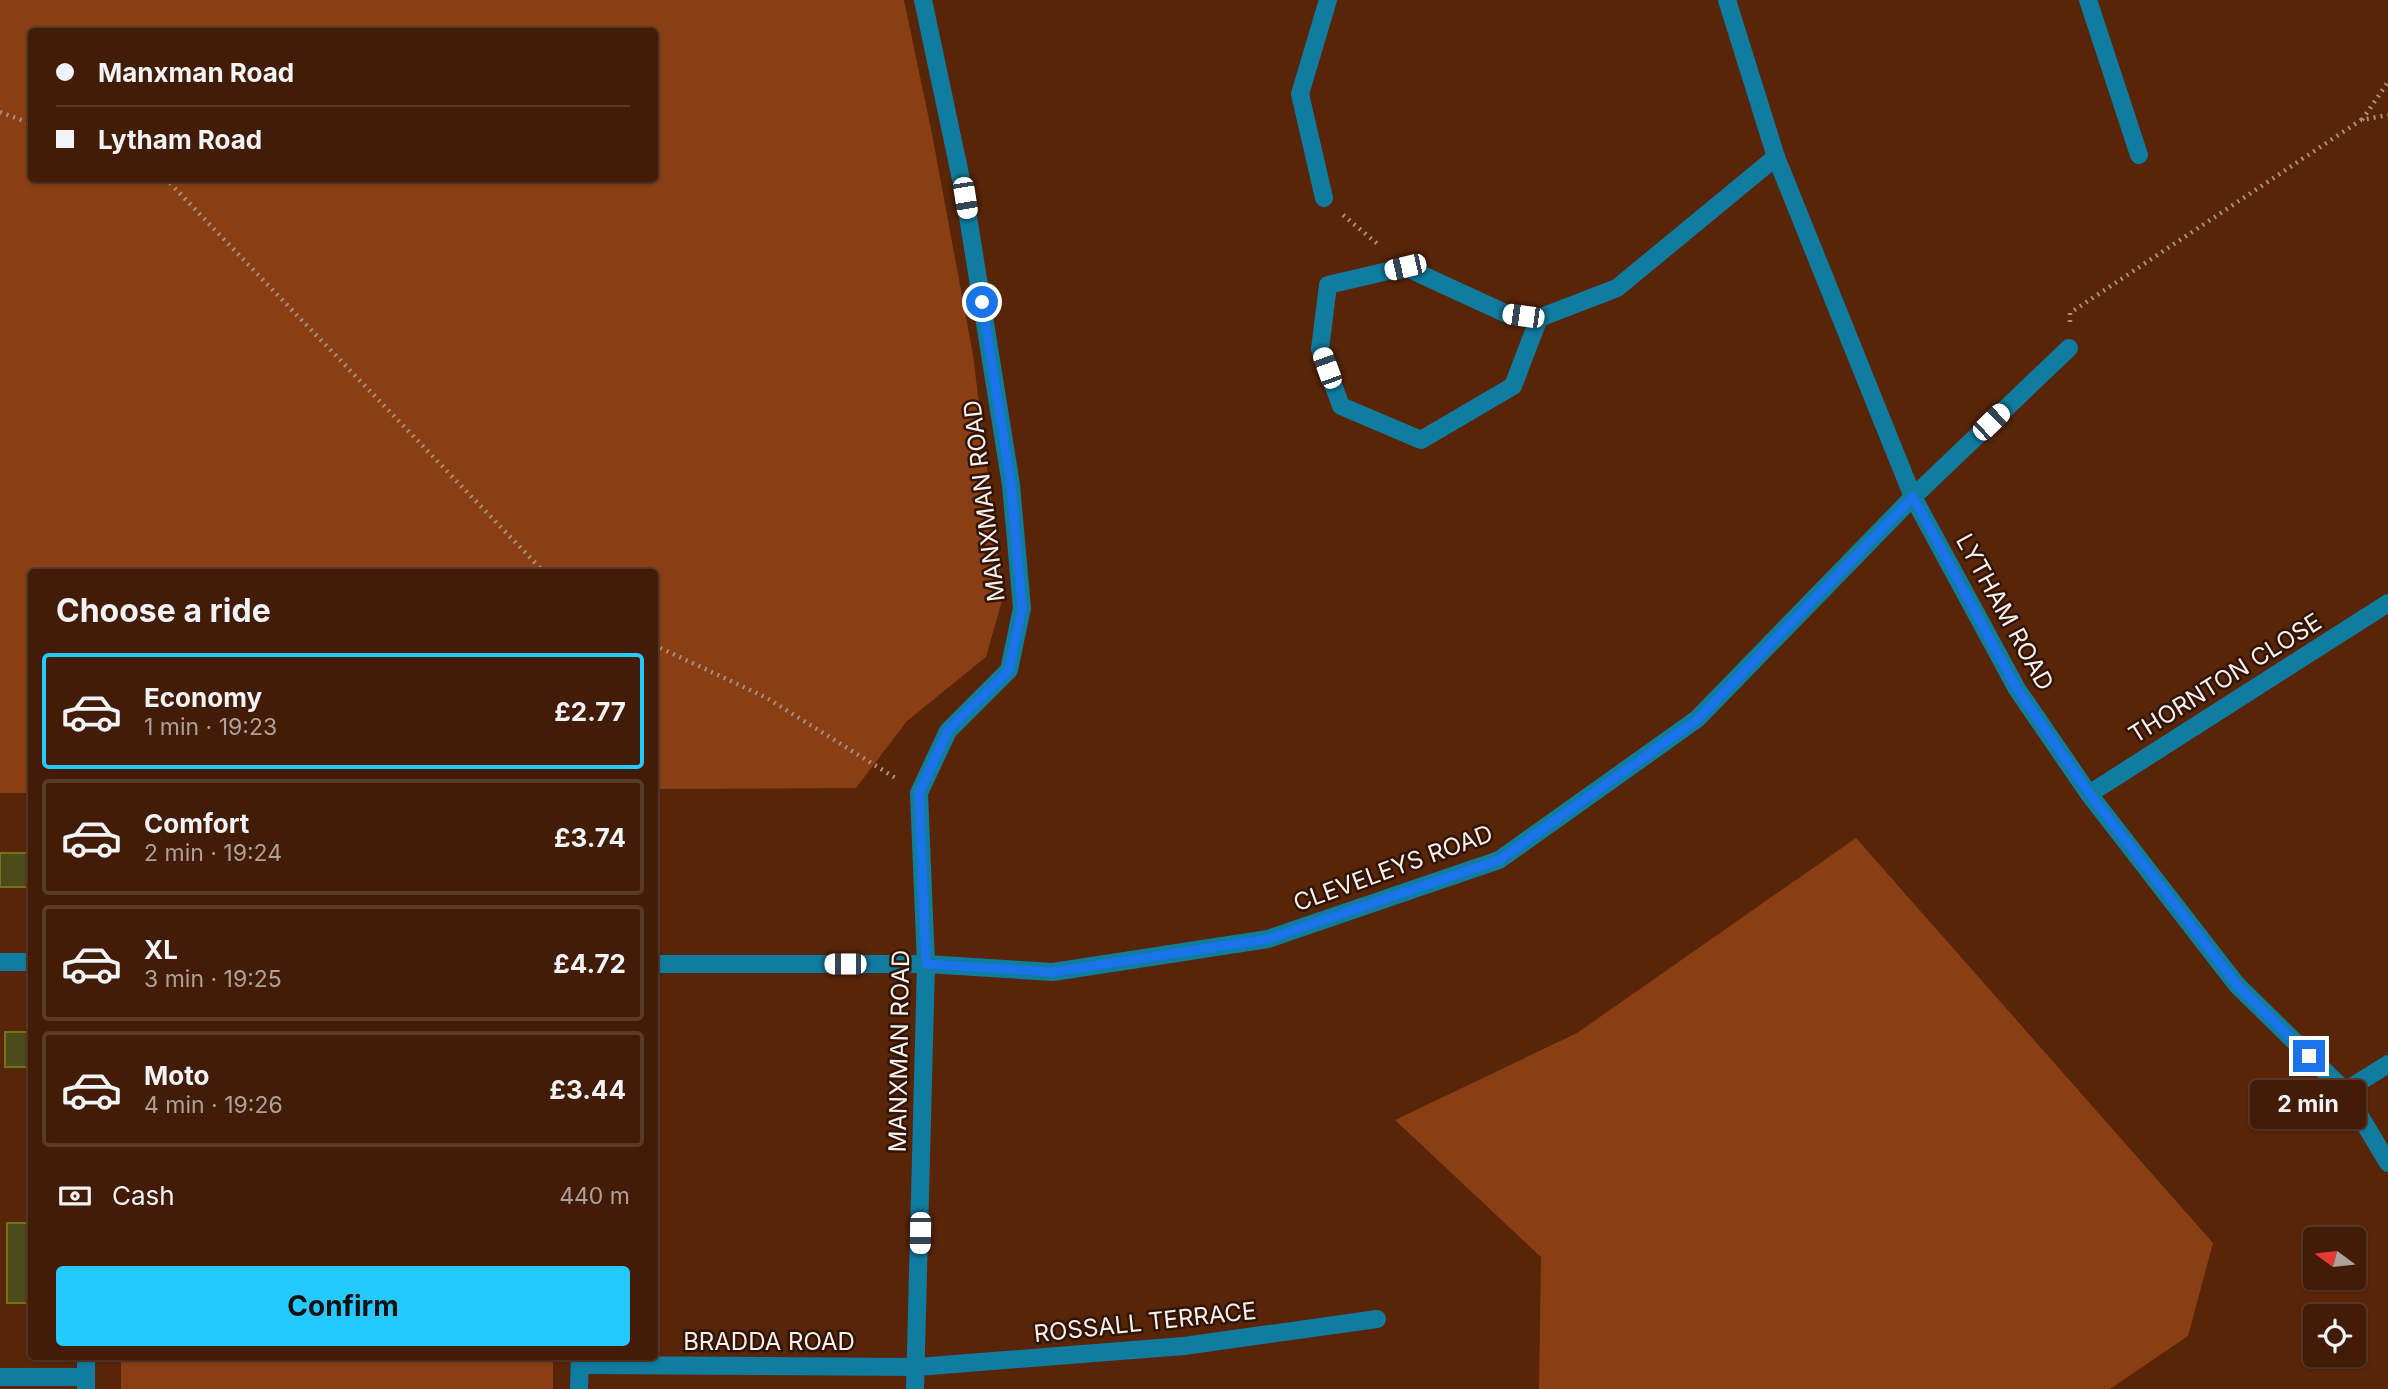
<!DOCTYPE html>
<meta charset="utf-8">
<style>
:root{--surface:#421c06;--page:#492510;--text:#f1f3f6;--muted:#aea19b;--line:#5a3a28;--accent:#24c9fe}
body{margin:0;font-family:Inter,sans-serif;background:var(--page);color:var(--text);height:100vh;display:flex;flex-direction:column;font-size:26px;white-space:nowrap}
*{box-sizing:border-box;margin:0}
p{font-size:23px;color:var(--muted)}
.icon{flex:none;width:38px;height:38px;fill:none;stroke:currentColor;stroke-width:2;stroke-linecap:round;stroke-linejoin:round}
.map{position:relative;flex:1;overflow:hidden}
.details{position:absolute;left:28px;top:569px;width:630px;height:791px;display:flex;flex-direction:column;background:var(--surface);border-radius:7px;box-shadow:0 2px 5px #0004,0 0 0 2px var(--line)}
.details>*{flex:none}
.banner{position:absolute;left:28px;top:28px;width:630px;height:154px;border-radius:7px;box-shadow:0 2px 5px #0004,0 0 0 2px var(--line);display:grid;align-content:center;height:154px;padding:0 28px;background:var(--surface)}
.needle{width:46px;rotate:285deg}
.buttons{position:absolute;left:2303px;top:1227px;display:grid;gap:14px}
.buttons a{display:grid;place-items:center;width:63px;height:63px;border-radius:7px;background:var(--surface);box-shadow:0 2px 5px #0004,0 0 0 2px var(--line);font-size:35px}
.end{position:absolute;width:32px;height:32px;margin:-16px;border:9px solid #1a73e8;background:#fff;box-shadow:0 0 0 4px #fff}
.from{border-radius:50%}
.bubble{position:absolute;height:49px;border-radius:7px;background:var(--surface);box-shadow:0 2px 5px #0004,0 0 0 2px var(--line);font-size:23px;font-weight:700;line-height:49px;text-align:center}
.car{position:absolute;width:21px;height:42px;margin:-21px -10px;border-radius:9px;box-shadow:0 0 5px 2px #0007;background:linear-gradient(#fff 24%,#345 0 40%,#fff 0 76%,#345 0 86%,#fff 0)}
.banner b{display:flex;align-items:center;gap:24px;height:66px;font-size:26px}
.banner b+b{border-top:2px solid var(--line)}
.banner i{width:18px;height:18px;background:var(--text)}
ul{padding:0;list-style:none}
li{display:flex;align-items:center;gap:21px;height:116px;margin:0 14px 10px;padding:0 14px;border:4px solid var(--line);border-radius:7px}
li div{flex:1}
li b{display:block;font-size:26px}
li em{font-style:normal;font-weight:700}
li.active{border-color:var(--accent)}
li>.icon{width:63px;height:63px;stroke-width:1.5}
h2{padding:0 28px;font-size:32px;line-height:84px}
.pay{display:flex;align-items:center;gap:18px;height:77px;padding:0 28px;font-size:26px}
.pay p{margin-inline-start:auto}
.cta{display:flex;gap:14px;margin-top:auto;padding:14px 28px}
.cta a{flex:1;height:80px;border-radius:7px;background:var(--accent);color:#111;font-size:28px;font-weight:700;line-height:80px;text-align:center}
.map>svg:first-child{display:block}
</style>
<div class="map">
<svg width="2388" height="1389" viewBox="0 0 2388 1389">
<rect width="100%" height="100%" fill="#582508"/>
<g fill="#893f13" fill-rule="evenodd">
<path d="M 0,0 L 904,0 L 932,134 L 973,355 L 1003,597 L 986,657 L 907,721 L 856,788 L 655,789 L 654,572 L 32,572 L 31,793 L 0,793 ZM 32,32 L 654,32 L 654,178 L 32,178 Z"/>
<polygon points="1856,838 2213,1243 2188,1336 2110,1389 1539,1389 1541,1257 1395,1120 1577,1033"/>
<rect x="121" y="1356" width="432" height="33"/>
</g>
<g fill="#4d4b1b" stroke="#76721a" stroke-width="2">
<rect x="0" y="853" width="32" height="34"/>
<rect x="5" y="1032" width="27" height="35"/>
<rect x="7" y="1223" width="25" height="80"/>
</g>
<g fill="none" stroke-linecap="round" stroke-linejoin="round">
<g stroke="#aa8d7d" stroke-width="4.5" stroke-dasharray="2 5" stroke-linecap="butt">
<polyline points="0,112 32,124"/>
<polyline points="2362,120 2388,82"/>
<polyline points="165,178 544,572"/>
<polyline points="1343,215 1379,245"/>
<polyline points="2070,322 2070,313 2361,120 2388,115"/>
<polyline points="654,645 767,698 897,779"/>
</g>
<g stroke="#107da0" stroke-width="18">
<polyline points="1727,0 1776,157 1913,497 2017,689 2089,794 2237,985 2345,1091 2388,1163"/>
<polyline points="2088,0 2139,155"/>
<polyline points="1324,198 1300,94 1328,0"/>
<polyline points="1539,318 1513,386 1421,440 1341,406 1320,349 1328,285 1405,267 1507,314 1539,318 1617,288 1776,157"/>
<polyline points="2089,794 2388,603"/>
<polyline points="0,962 32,962"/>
<polyline points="654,964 926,964 1053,972 1268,939 1499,860 1697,719 1913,497 2069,348"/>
<polyline points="2345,1091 2388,1064"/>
<polyline points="86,1356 86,1388"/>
<polyline points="580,1365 917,1367 1184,1346 1377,1319"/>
<polyline points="0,1377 86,1377"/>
<polyline points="579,1389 580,1356"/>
<polyline points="915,1389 926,964 919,793 948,731 1009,670 1022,608 1011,485 965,198 923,0"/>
</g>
</g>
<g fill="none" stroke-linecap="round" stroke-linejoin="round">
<polyline stroke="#1a73e8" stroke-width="9" points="982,302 1011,485 1022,608 1009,670 948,730 919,793 926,964 1053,972 1268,939 1499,860 1698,719 1913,497 2017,689 2089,793 2237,985 2309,1056"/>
</g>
<g text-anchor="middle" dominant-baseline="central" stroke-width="5" stroke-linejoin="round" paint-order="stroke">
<g font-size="24" fill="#f9f1ed" stroke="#311406">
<text transform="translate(984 501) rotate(-97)">MANXMAN ROAD</text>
<text transform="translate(2005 612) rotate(61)">LYTHAM ROAD</text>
<text transform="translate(2225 678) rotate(-32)">THORNTON CLOSE</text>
<text transform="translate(1393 868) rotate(-20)">CLEVELEYS ROAD</text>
<text transform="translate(899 1051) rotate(-89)">MANXMAN ROAD</text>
<text transform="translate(1145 1322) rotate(-6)">ROSSALL TERRACE</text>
<text x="769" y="1341">BRADDA ROAD</text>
</g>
</g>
</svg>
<div class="buttons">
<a><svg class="needle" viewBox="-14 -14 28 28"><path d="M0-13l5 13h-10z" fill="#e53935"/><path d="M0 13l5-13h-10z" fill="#aea19b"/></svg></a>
<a><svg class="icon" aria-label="locate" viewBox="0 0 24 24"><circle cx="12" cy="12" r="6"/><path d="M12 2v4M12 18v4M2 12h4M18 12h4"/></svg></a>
</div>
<i class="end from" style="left:982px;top:302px"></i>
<i class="end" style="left:2309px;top:1056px"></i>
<div class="bubble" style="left:2250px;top:1080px;width:116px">2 min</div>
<i class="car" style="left:965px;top:198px;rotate:171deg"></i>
<i class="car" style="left:1405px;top:267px;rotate:257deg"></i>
<i class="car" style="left:1523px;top:316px;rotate:278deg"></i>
<i class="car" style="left:1327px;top:368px;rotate:340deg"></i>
<i class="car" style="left:1991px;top:422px;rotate:46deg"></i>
<i class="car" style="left:845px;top:964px;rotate:270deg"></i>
<i class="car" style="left:920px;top:1233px;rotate:181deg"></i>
<div class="banner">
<b><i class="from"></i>Manxman Road</b>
<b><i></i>Lytham Road</b>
</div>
<section class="details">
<h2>Choose a ride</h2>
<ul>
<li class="active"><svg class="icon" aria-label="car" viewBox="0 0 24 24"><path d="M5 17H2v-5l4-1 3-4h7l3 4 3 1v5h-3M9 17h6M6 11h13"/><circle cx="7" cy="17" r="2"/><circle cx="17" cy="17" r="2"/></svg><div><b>Economy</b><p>1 min · 19:23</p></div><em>£2.77</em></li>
<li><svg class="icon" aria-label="car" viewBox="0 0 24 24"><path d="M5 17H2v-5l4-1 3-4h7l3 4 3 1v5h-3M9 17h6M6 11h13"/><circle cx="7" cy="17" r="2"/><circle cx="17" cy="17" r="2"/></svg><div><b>Comfort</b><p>2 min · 19:24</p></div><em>£3.74</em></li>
<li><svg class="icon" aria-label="car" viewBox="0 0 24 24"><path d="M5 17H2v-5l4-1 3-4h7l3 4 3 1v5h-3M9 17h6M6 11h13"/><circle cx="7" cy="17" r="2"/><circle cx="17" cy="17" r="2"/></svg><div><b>XL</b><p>3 min · 19:25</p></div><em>£4.72</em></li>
<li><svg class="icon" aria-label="car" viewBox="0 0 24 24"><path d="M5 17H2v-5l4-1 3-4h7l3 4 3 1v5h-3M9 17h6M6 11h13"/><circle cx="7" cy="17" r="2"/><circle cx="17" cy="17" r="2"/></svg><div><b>Moto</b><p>4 min · 19:26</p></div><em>£3.44</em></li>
</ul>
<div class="pay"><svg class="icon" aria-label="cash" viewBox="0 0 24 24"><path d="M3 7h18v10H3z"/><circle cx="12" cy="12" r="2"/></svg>Cash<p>440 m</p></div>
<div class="cta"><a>Confirm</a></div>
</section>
</div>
